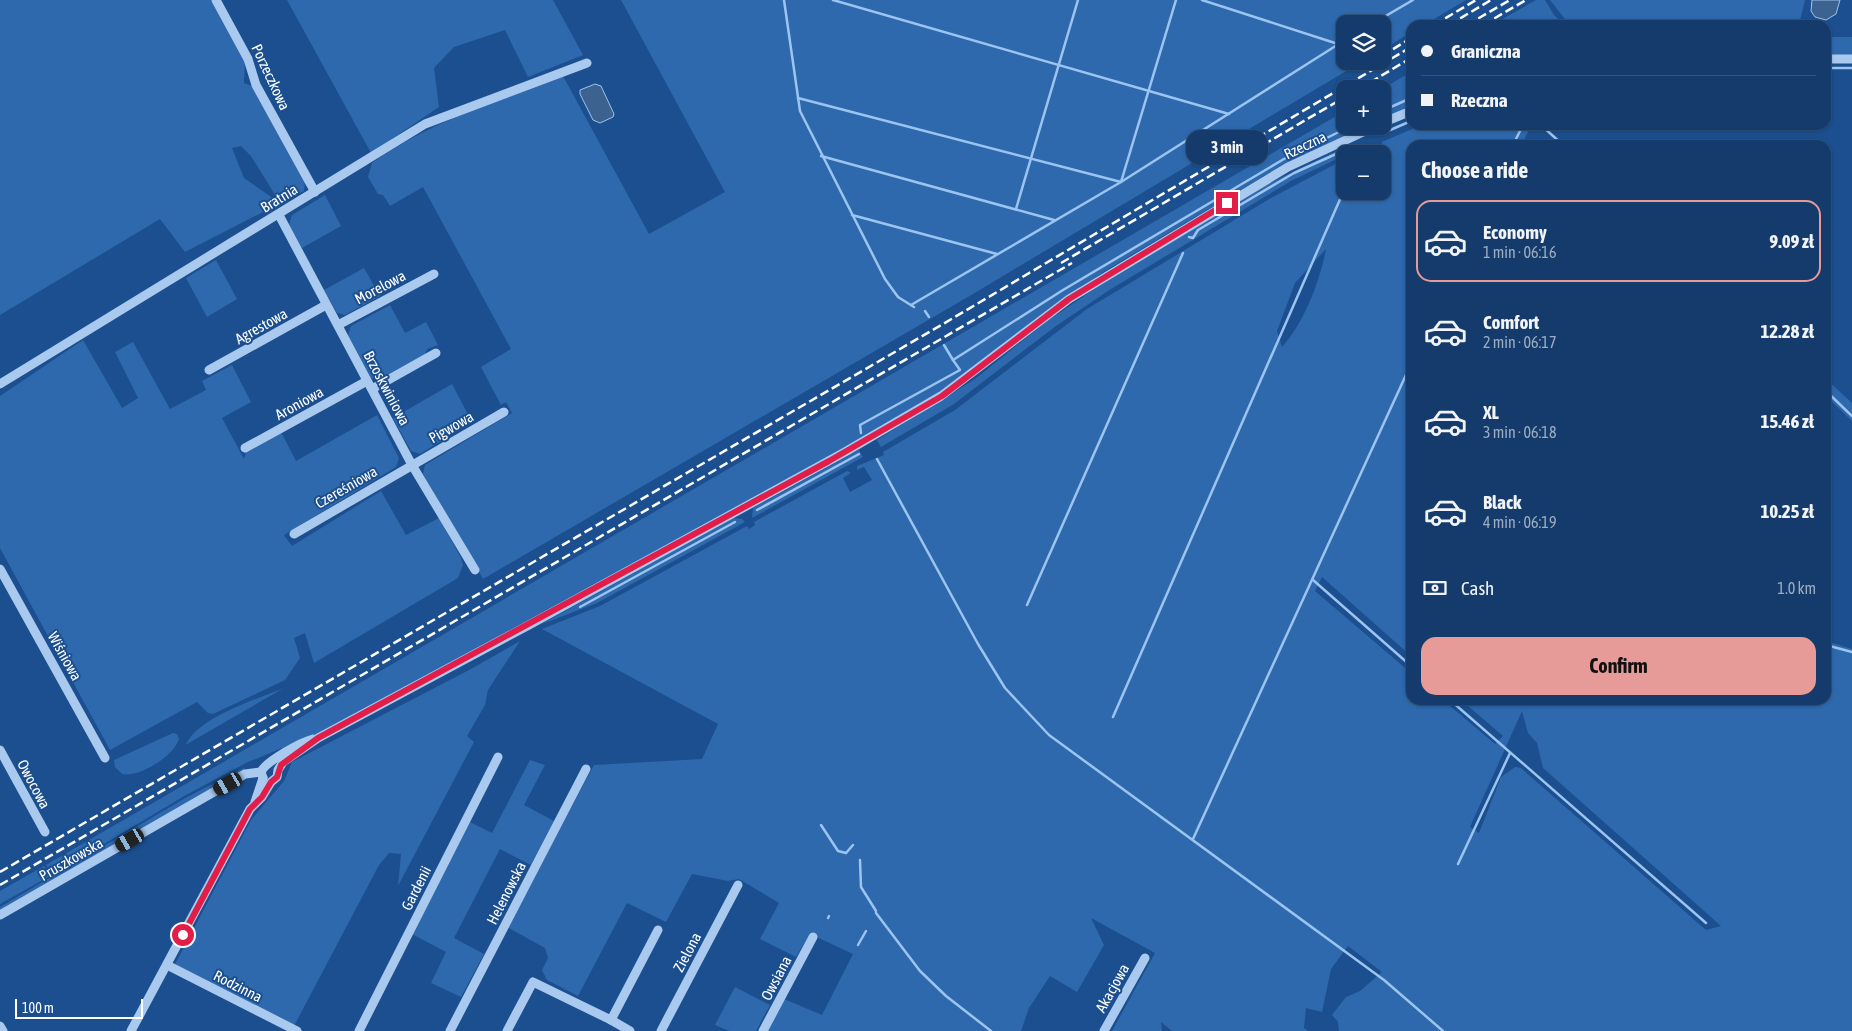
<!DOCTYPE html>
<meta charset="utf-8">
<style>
:root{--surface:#143b6b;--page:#214673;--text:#f1f3f6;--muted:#9dadc1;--line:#33557e;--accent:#e69b98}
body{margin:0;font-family:"Asap Condensed",sans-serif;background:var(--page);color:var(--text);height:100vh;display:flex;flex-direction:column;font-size:19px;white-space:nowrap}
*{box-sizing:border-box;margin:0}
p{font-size:16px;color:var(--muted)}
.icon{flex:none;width:28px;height:28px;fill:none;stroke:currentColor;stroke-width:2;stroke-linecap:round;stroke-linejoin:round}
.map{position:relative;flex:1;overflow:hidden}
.sheet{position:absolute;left:1406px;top:140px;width:425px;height:565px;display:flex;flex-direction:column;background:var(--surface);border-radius:15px;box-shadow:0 1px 4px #0004,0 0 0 1px var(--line)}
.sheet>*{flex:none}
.hud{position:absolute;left:1406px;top:20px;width:425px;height:110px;border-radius:15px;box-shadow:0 1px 4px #0004,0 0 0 1px var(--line);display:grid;align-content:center;height:110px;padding:0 15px;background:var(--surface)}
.buttons{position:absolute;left:1336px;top:15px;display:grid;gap:10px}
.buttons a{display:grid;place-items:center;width:55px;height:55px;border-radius:10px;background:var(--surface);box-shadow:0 1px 4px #0004,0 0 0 1px var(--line);font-size:25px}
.scale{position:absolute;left:15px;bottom:12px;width:128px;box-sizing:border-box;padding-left:5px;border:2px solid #fff;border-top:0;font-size:14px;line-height:18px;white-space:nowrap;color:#fff;-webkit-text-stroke:4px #1b4f8f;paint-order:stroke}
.end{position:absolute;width:22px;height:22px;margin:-11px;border:6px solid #e11d48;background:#fff;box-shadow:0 0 0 2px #fff}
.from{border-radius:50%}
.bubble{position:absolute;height:35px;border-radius:15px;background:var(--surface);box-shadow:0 1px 4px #0004,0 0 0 1px var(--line);font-size:16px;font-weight:700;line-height:35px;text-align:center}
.car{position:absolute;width:15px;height:30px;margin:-15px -8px;border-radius:6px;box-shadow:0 0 4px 1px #0007;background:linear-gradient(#222 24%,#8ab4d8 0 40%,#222 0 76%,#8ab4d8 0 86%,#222 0)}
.hud b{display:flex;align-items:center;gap:18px;height:48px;font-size:19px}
.hud b+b{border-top:1px solid var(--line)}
.hud i{width:12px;height:12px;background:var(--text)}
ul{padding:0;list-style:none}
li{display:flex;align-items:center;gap:15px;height:82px;margin:0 10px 8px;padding:0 5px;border:2px solid transparent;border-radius:15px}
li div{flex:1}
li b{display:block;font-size:19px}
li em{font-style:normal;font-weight:700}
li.active{border-color:var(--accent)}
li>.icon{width:45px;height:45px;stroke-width:1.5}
h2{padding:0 15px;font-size:22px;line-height:60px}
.pay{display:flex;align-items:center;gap:12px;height:55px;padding:0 15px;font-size:19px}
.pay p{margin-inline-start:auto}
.action{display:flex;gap:10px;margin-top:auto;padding:10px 15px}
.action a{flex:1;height:58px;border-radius:15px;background:var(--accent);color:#111;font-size:20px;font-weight:700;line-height:58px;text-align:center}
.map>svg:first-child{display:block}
</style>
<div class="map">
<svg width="1852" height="1031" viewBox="0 0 1852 1031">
<rect width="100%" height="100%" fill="#1b4f8f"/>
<g fill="#2e69ad" fill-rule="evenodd">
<path d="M 0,0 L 212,0 L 245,60 L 244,83 L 252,86 L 305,181 L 304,191 L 185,252 L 160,219 L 0,315 ZM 241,146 L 251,156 L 280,203 L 244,178 L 232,148 Z"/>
<polygon points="287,0 553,0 583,55 528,77 505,30 454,47 434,68 439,107 371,153"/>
<path d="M 621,0 L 1466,0 L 1424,25 L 1411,25 L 1411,32 L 1383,50 L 1382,24 L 1345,24 L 1345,61 L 1363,61 L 973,294 L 483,579 L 423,474 L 425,465 L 512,413 L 506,402 L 501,405 L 481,367 L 511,349 L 423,187 L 390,206 L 383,195 L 378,194 L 368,177 L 372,163 C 429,122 498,101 563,76 L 649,234 L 725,192 Z"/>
<polygon points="1536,0 1545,0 1554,15 1565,25 1492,25"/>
<polygon points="1550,0 1805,0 1799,25 1574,25 1568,23"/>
<rect x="1826" y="37" width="26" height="18"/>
<polygon points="1411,72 1411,107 1383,120 1382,89"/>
<polygon points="1345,111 1345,126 1368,126 1281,166 1105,271 1055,305 935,395 871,433 541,614 316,734 284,750 282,748 246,763 186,795 52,875 46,865"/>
<path d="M 1421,125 L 1532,125 L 1521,145 L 1411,145 L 1411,656 L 1322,577 L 1315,591 L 1411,673 L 1411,700 L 1443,700 L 1495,744 L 1503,736 L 1461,700 L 1826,700 L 1826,641 L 1852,649 L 1852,1031 L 1339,1031 L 1338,1022 L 1332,1015 L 1346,997 L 1360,991 L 1382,972 L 1348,946 L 1331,969 L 1322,1012 L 1306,1008 L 1304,1028 L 1308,1031 L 1172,1031 L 1161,1022 L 1162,1031 L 1112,1031 L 1155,953 L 1091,918 L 1104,945 L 1077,992 L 1050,976 L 1029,1008 L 1021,1031 L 768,1031 L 784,999 L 822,1015 L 853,954 L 810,934 L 796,957 L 760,939 L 779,903 L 739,879 L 728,881 L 692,874 L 666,922 L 627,903 L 578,996 L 547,980 L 542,970 L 548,958 L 545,948 L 507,927 L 594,765 L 702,759 L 718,724 L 542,629 L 600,606 L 747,526 L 749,529 L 755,525 L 754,522 L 847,471 L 851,473 L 843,478 L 850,492 L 872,480 L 864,467 L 857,470 L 857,466 L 884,455 L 883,452 L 955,410 L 1087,309 L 1271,198 L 1345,159 L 1345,191 L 1382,191 L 1382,154 L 1359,154 L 1374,146 L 1377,150 L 1383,148 L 1382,142 ZM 1326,249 C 1320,281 1304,323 1282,347 L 1277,331 L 1295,283 ZM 1522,711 L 1528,733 L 1537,743 L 1543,768 L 1721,926 L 1706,930 L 1521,768 L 1515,767 L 1501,777 L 1479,833 L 1470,827 Z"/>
<polygon points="1347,146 1349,153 1291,181 1111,289 1056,326 954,404 881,447 877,440 975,379 1046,322 1093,290 1264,186"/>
<polygon points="325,195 341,226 302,248 289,225 292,215"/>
<polygon points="216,260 237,299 207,317 186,278"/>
<polygon points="364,268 380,296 345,315 337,313 324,290"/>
<polygon points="390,305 405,333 426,322 438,345 427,349 425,355 379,380 371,378 348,335 351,326"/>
<polygon points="83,340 122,408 138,398 115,352 133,342 170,409 206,390 202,381 232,365 251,402 222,418 244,459 246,452 281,432 296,461 377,415 399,458 396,467 284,535 292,546 381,491 406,535 439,518 461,558 463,565 458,578 314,663 305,633 294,638 300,658 285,680 213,714 208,713 197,702 110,750 0,548 0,396"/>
<polygon points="1826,379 1852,403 1852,421 1826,396"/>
<polygon points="452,384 472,422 420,454 411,451 393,418"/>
<polygon points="859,450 863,457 752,518 753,508"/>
<polygon points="733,518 742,519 745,522 597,603 542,624"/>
<polygon points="520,641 488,690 485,705 467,736 474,742 398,886 401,854 389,853 379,865 294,1026 174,966 251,820 284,781 292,762 471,669"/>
<path d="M 284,688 L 187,744 L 186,744 C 201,716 255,700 284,688 Z"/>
<path d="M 173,733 L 177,734 L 179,739 C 174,756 139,778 122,774 L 115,767 L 114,760 Z"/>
<polygon points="530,760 545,765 524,805 554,821 531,865 500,849 454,938 484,954 461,997 431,983 446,952 412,934 470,822 492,833"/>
<polygon points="244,768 245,770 0,911 0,907 187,797"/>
<polygon points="44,866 50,876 0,904 0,891"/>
<polygon points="735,987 770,1005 756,1031 729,1031 715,1025"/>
</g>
<g fill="#3c6290" stroke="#9cc4f0">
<polygon points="1812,0 1840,0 1836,14 1826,20 1815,17 1811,11"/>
<polygon points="595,84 601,86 614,114 613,117 600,123 593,120 580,94 580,90"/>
</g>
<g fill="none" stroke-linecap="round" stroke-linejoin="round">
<g stroke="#9cc4f0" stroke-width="2.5">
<polyline points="784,0 800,111 885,279 898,297 914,307"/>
<polyline points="833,0 1229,114"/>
<polyline points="1202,0 1338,44"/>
<polyline points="1372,24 1413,0"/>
<polyline points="1826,68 1852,68"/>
<polyline points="798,98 1121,182 1176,0"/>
<polyline points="1382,111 1411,98"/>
<polyline points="1541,125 1563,145"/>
<polyline points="1381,134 1411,121"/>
<polyline points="1513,145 1523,125"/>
<polyline points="821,156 1054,220"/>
<polyline points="1016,209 1078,0"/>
<polyline points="852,215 997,254"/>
<polyline points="1189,237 1193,238 1198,230 1294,173 1347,149"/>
<polyline points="911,305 1121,182 1345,40"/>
<polyline points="925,311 929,317"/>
<polyline points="944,345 953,360"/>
<polyline points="1826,391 1852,416"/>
<polyline points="861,433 860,425 960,370 953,360 1063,290 1284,159 1351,126"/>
<polyline points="877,459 978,644 1005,688 1049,735 1384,980 1443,1031"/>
<polyline points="757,510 859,454"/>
<polyline points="1313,580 1411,666"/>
<polyline points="1027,605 1183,253"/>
<polyline points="580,607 735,522"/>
<polyline points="1826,645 1852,652"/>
<polyline points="1450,700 1706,923"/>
<polyline points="1113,717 1345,188"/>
<polyline points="821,825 838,851 846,853"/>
<polyline points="1193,839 1411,364"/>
<polyline points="846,853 853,845"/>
<polyline points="860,860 861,887 876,911"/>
<polyline points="1458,864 1510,753"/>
<polyline points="876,913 920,971 946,996 991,1031"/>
<polyline points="828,918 829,916"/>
<polyline points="858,945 866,931"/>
</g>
<g stroke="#a9c9ee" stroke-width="9">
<polyline points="216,0 248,59 256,85 315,192"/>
<polyline points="1826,59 1852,59"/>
<polyline points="1382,123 1411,111"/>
<polyline points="279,215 412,465 475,570"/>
<polyline points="338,325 434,274"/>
<polyline points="209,370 326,305"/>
<polyline points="0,384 425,124 587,63"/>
<polyline points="372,389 436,353"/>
<polyline points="245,448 367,381"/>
<polyline points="294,534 504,412"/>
<polyline points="0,569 105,758"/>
<polyline points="0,750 45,832"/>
<path d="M 263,778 L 261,772 C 265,762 301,742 313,739"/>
<polyline points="255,802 263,778"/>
<polyline points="0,915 245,774 261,772"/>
<polyline points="167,965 297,1031"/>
<polyline points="0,1026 3,1031"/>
<polyline points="131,1031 250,809 262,797 271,782 277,777 278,770 283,762 318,738 529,625 845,452 941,396 1069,299 1288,167 1376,126"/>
<polyline points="359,1031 498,757"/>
<polyline points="450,1031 586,769"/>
<polyline points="507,1031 533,982 611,1020"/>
<polyline points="630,1031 611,1020 658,930"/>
<polyline points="661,1031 738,885"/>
<polyline points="763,1031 813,937"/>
<polyline points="1104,1031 1145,958"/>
</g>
<g stroke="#fff" stroke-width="2.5" stroke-dasharray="9 4" stroke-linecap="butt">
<polyline points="1434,25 1476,0"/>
<polyline points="1449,25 1491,0"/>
<polyline points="1467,25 1510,0"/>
<polyline points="1483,25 1526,0"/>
<polyline points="1382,56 1411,38"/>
<polyline points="1359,89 1411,58"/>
<polyline points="1061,263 1345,97"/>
<polyline points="0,872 943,324 1411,47"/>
<polyline points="0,885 1072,263"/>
</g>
</g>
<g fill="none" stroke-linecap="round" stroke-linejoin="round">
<polyline stroke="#e11d48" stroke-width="6" points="183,935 250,809 262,797 271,782 277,777 281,765 318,738 829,461 942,396 1069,299 1227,203"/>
</g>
<g text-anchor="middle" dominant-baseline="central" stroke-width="4" stroke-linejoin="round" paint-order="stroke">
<g font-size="15" fill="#fff" stroke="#1b4f8f">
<text transform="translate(271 77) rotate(65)">Porzeczkowa</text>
<text transform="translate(1305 145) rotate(-26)">Rzeczna</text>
<text transform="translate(279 198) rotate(-32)">Bratnia</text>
<text transform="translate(380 287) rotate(-28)">Morelowa</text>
<text transform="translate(261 326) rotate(-29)">Agrestowa</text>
<text transform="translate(387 388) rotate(62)">Brzoskwiniowa</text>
<text transform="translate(299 403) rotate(-29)">Aroniowa</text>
<text transform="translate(451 427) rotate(-30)">Pigwowa</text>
<text transform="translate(346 487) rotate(-30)">Czereśniowa</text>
<text transform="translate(65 656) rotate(61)">Wiśniowa</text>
<text transform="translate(34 784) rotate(62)">Owocowa</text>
<text transform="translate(71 859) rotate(-30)">Pruszkowska</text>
<text transform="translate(416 888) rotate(-63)">Gardenii</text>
<text transform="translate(506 893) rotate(-63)">Helenowska</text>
<text transform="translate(687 952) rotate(-62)">Zielona</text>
<text transform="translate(776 978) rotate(-62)">Owsiana</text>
<text transform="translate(238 986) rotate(27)">Rodzinna</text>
<text transform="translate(1112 988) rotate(-61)">Akacjowa</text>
</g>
</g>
</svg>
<div class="buttons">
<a><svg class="icon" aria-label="layers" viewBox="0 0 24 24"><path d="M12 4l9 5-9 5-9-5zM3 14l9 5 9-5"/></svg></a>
<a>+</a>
<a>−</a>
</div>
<div class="scale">100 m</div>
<i class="end from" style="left:183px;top:935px"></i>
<i class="end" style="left:1227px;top:203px"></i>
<div class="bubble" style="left:1186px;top:130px;width:82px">3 min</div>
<i class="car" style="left:228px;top:784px;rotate:240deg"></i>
<i class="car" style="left:130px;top:840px;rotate:240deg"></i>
<div class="hud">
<b><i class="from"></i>Graniczna</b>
<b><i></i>Rzeczna</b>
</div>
<section class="sheet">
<h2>Choose a ride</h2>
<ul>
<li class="active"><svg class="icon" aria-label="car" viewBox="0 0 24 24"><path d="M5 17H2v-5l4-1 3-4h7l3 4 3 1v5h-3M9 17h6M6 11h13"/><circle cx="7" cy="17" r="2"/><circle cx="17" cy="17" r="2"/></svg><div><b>Economy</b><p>1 min · 06:16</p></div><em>9.09 zł</em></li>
<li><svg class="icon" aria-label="car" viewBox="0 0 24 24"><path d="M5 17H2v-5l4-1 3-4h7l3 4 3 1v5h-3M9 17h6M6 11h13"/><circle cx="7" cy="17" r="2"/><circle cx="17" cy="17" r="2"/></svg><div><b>Comfort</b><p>2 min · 06:17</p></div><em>12.28 zł</em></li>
<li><svg class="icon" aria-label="car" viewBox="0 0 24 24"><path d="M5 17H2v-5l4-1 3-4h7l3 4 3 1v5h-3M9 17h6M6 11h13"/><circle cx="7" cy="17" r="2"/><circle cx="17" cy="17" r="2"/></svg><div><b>XL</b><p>3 min · 06:18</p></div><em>15.46 zł</em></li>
<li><svg class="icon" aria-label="car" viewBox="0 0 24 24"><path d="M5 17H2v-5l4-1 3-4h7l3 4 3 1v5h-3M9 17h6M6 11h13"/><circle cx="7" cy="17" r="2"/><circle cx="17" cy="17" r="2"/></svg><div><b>Black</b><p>4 min · 06:19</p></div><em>10.25 zł</em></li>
</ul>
<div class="pay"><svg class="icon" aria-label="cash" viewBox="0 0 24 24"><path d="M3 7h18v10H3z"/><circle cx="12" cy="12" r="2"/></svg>Cash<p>1.0 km</p></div>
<div class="action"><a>Confirm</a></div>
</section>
</div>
